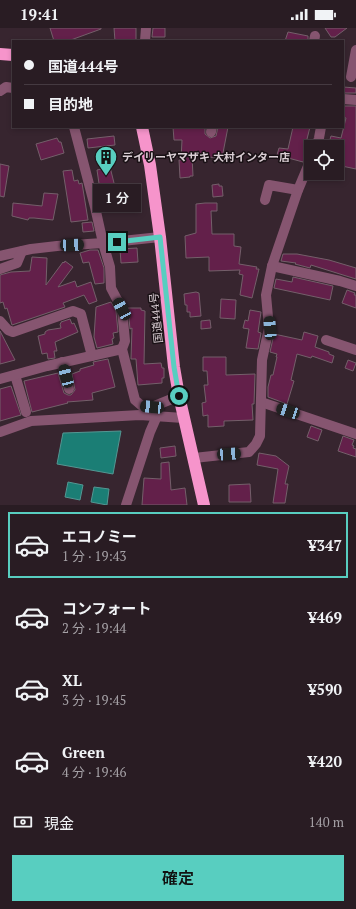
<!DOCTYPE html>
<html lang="ja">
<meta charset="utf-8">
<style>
:root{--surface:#291c23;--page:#352930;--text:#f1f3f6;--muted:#a5a1a6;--line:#453a41;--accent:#58cec0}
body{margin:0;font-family:"PT Serif","Noto Sans JP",serif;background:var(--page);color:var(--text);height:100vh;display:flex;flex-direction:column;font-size:15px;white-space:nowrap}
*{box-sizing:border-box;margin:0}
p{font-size:13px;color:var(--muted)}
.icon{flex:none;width:22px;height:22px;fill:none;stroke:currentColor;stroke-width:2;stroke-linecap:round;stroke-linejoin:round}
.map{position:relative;height:477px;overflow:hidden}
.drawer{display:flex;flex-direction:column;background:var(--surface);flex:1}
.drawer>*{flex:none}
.top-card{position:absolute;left:12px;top:12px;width:332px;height:88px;border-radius:0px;box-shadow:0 2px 6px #0003,0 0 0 1px var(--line);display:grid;align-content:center;height:88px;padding:0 12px;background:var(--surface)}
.buttons{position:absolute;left:304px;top:112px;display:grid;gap:8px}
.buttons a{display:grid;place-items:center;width:40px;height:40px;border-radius:0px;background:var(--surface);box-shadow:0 2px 6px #0003,0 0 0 1px var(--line);font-size:20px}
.end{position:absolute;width:18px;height:18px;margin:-9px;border:5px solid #58cec0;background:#111;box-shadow:0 0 0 2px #111}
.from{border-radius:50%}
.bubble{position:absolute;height:28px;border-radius:0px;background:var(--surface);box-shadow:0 2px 6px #0003,0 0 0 1px var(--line);font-size:13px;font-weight:600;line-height:28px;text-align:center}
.car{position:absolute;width:12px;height:24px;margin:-12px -6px;border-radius:5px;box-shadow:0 0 3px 1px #0007;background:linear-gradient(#222 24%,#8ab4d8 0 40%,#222 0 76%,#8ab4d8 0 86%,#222 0)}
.top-card b{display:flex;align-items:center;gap:14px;height:38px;font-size:15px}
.top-card b+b{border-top:1px solid var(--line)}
.top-card i{width:10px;height:10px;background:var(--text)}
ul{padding:7px 0 0;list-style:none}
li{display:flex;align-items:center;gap:12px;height:66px;margin:0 8px 6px;padding:0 4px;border:2px solid transparent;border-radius:0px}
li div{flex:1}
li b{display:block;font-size:15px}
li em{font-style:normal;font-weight:600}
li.on{border-color:var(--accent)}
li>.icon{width:36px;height:36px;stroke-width:1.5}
.pay{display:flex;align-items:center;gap:10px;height:44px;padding:0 12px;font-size:15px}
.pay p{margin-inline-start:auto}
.cta{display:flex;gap:8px;margin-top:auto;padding:8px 12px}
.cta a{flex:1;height:46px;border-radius:0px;background:var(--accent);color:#111;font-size:16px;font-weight:600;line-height:46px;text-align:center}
.status{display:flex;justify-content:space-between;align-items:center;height:28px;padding:0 20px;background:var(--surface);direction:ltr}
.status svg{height:11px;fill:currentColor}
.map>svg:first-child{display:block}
</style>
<div class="status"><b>19:41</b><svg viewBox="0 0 49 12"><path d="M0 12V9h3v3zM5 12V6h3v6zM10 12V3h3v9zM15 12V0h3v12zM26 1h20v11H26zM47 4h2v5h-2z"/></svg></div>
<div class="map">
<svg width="356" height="477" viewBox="0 0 356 477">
<rect width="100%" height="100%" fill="#37252f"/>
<g fill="#1b7e75" stroke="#549692">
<polygon points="121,403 113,446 57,436 63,405"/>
<polygon points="68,454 83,457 80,472 65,469"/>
<polygon points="94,459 109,461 107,477 91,474"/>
</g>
<g fill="#63204a" stroke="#745f6a">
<polygon points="50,0 101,0 101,1 68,13 54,13"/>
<polygon points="114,0 136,0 136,13 115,13"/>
<polygon points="153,0 165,0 165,9 152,9"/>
<polygon points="325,0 347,0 335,9 331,9"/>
<polygon points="288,4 308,8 308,13 285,13"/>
<polygon points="343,59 356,60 356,65 343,65"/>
<polygon points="343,78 356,78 356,141 337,137 340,118 329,115 331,108 341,110 346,90 343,89"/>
<polygon points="173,99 205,99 205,106 210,110 216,108 218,99 228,99 222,130 192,128 193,148 190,148 190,149 180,150 179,132 181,132 182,112 174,112"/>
<polygon points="293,99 310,99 306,115 310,116 310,121 303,134 277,127 279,120 288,121"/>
<polygon points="114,108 115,117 88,120 87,111"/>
<polygon points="57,110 59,114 61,114 64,125 41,132 36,116"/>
<polygon points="0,136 9,138 4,169 0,168"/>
<polygon points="110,139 117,167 101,169 97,142"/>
<polygon points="72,142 74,153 78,152 79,156 82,155 88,192 71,194 63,143"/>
<polygon points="219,156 219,158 222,158 223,168 213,169 212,157"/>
<polygon points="44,165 58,166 53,192 34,190 29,190 28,192 12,188 13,175 42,178"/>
<polygon points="205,175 217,175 217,183 211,183 212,206 234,206 234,218 241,219 239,236 257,239 256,241 259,241 252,270 240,267 243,247 239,246 240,242 209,243 209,229 186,230 185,208 196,205 196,176"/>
<polygon points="92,194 94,203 83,204 82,195"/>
<polygon points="137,220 138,234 121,235 120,221"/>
<polygon points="90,222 98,222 104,240 104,255 95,256 89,234 83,235 80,225"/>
<polygon points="283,226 297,226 329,232 356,240 356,251 311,237 310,240 295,236 296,235 281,233"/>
<polygon points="32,229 47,230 46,257 63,234 64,235 65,233 73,239 58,259 75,253 77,259 91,254 97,273 89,276 84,267 63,275 65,279 12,297 7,280 5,281 3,274 0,275 0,247 11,244 30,243"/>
<polygon points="293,249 333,258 330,272 274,260 276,251 292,254"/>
<polygon points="347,262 355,265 354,267 356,267 356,280 342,275"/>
<polygon points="196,264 199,265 201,288 190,289 190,284 187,284 187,277 185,277 184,266"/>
<polygon points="221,271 236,272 235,291 220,290"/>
<polygon points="111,274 116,283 118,304 113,305 114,310 112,311 113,316 97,320 94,309 96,279"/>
<polygon points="128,280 141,280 141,282 145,283 144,336 161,335 162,340 164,340 164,350 162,350 162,355 138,357 136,331 131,331 132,300 130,301"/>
<polygon points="250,282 261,284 258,304 261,305 258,321 246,320 249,301 243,300 245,292 248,293"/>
<polygon points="70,291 72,296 74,295 78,304 55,314 57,323 54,323 55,330 48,331 47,325 42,326 38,308 45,306 45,304 48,302 61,300 60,296 61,295 61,294"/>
<polygon points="210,292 211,300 201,301 201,293"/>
<polygon points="0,303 15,332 0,336"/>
<polygon points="304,304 318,308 315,319 329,324 329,326 334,328 332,335 312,328 311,330 297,326 291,352 294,353 287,376 268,369 268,359 271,347 273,347 277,329 276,329 277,326 270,324 274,306 302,312"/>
<polygon points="203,329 226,329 226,347 255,346 254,376 252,376 253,392 224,393 224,398 208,399 208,387 203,388 202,375 206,374 204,357 208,357 207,343 203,343"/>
<polygon points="108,331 115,359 92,365 93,372 67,374 68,375 32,384 24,353 58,345 64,365 68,367 71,367 75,362 72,346 80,343 80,341 94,337 93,334"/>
<polygon points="348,332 356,335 353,343 345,340"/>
<polygon points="11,358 21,387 0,393 0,361"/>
<polygon points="311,398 322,402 318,413 307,409"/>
<polygon points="343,408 354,412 352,417 354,418 353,420 356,421 356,429 338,423"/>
<polygon points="175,418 176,428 161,430 160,420"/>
<polygon points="259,425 276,428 289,438 285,456 288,456 285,475 273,475 278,441 257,437"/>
<polygon points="169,434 171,462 185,460 187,477 142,477 144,450 161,451 161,435"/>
<polygon points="250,456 251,474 229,474 229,457"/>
</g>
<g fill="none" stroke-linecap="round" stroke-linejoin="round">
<g stroke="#865570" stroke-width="10">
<polyline points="145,13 146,0"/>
<polyline points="314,13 315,8"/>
<polyline points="351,49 356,22"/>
<polyline points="0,63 6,59 13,60"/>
<polyline points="343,71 356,72"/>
<polyline points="74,99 95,179 103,215 110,239 111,260 122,281 125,313 122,321 135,372 142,378 152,379 179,368"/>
<polyline points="211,104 212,99"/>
<polyline points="316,119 319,110 321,99"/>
<polyline points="265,172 269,157 298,162"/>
<polyline points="0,228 31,221 57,218 103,215 160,209"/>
<polyline points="272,238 340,253 356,258"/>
<polyline points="0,241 17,235 22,223"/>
<polyline points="0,293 8,302 13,304 73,283 81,286 92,328"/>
<polyline points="326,312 356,322"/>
<polyline points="62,334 69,361"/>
<polyline points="15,347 26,384"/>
<polyline points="0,351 47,338 122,321"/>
<polyline points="261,374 356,406"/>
<polyline points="0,404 31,393 140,387 183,390"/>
<polyline points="194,430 249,424 256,416 260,408 262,332 269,300 266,267 272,238 298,162 311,131"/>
<polyline points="126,477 150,404 157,388"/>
</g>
<g stroke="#f694cb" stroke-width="12">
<polyline points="0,26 13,27"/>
<polyline points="142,99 150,137 160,209 174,339 179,368 204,477"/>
</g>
</g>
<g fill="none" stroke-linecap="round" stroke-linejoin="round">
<polyline stroke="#58cec0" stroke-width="5" points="117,214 160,209 174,339 179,368"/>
</g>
<defs>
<g id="building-pin" transform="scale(1.15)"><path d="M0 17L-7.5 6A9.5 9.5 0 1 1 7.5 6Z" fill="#58cec0" stroke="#191115"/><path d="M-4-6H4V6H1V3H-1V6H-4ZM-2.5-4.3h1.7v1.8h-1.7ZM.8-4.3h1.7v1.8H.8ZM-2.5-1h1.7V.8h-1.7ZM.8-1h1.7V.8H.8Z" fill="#111"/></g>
</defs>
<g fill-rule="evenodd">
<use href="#building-pin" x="106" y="129"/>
</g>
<g text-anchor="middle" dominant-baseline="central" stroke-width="3" stroke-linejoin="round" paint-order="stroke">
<g font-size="11" font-weight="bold" fill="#daced4" stroke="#191115" text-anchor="start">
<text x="122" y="129">デイリーヤマザキ 大村インター店</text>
</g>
<g font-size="11" fill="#daced4" stroke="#191115">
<text transform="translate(156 290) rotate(-96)">国道444号</text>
</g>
</g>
</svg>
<div class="buttons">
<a><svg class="icon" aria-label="locate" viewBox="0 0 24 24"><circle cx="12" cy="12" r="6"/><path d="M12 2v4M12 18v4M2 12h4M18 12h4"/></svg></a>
</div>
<i class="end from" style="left:179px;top:368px"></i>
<i class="end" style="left:117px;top:214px"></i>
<div class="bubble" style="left:93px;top:156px;width:48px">1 分</div>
<i class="car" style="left:72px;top:217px;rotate:87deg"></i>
<i class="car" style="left:122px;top:281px;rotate:331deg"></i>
<i class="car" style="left:270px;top:300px;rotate:355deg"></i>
<i class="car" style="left:66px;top:348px;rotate:345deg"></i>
<i class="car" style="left:152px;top:379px;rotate:276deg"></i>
<i class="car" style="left:288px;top:383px;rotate:288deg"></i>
<i class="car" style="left:229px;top:426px;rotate:86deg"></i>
<div class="top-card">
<b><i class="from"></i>国道444号</b>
<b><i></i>目的地</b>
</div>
</div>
<section class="drawer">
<ul>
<li class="on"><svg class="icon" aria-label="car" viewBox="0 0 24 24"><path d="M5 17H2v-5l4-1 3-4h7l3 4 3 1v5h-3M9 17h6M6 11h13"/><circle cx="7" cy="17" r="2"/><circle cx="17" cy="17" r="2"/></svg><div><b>エコノミー</b><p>1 分 · 19:43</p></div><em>¥347</em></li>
<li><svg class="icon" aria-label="car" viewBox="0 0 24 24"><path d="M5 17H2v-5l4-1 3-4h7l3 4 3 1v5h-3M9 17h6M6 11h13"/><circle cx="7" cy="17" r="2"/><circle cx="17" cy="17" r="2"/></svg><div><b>コンフォート</b><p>2 分 · 19:44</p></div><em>¥469</em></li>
<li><svg class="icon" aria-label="car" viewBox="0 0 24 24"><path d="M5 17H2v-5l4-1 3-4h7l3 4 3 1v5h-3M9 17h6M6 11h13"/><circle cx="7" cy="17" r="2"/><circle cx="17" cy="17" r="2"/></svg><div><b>XL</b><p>3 分 · 19:45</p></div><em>¥590</em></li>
<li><svg class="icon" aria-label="car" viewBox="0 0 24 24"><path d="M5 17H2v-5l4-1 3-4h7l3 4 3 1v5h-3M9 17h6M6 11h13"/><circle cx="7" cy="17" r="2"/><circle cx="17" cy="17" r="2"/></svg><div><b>Green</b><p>4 分 · 19:46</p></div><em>¥420</em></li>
</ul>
<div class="pay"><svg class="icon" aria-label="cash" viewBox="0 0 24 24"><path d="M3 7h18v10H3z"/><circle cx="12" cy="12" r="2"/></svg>現金<p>140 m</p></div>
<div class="cta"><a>確定</a></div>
</section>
